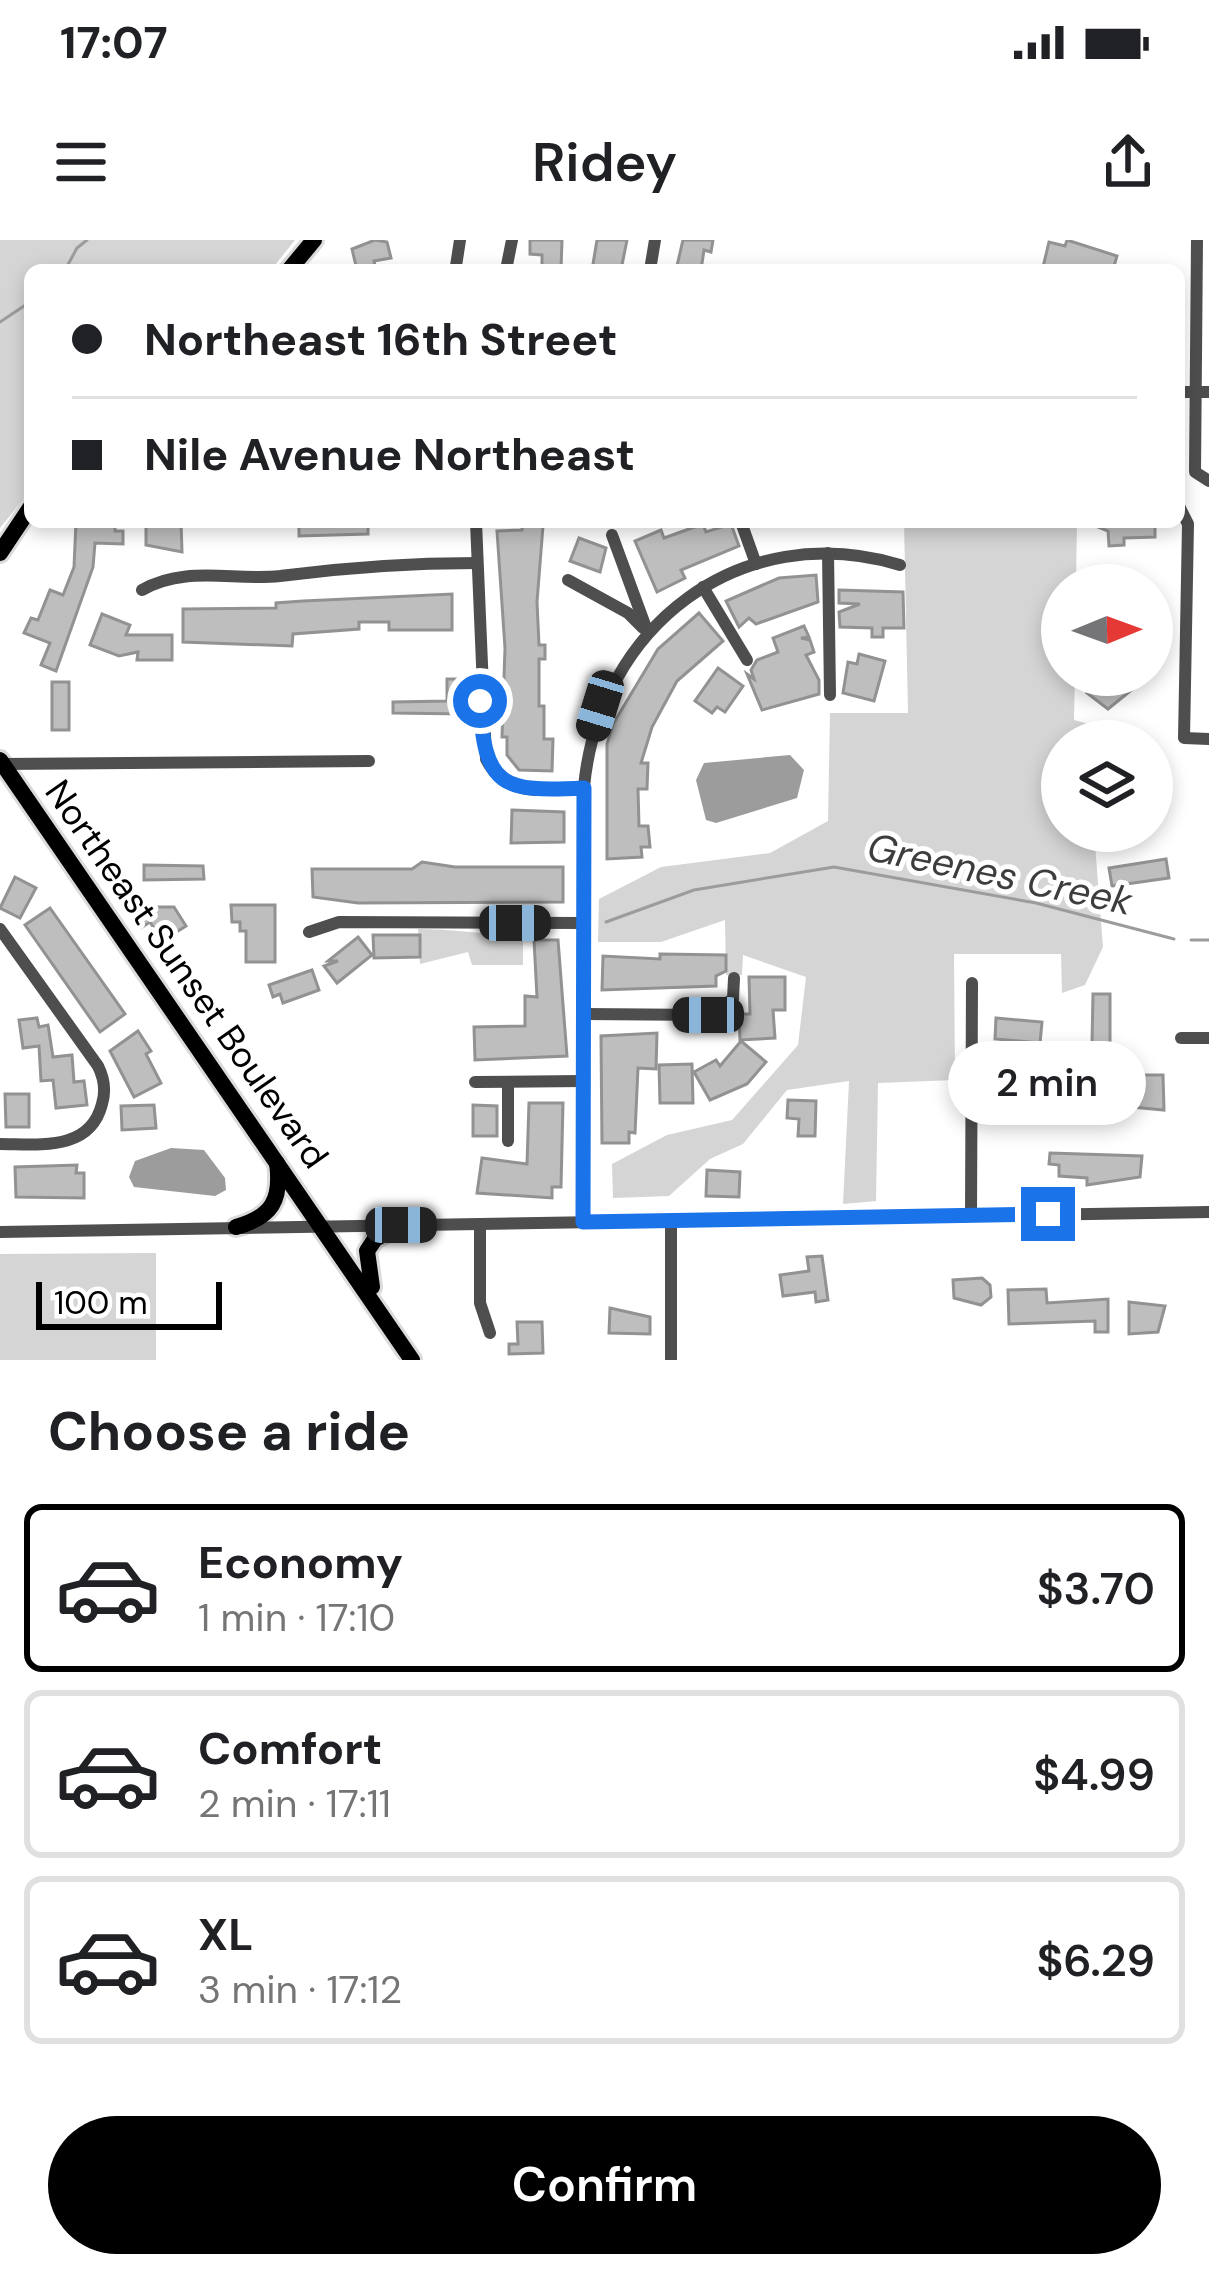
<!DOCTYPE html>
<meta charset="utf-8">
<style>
:root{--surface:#fff;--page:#f6f6f6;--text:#202124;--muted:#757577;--line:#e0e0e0;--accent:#000}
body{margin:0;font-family:"DM Sans",sans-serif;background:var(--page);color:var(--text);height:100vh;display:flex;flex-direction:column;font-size:45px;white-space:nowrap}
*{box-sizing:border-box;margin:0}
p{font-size:39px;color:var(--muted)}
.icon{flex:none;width:66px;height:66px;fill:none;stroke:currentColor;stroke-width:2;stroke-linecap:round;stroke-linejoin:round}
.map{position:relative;height:1120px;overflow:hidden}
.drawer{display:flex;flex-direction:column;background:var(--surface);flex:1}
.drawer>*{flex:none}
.top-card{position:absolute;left:24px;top:24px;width:1161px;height:264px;border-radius:18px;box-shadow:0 6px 18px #0003;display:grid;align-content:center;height:264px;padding:0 48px;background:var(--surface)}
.needle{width:78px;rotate:89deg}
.fabs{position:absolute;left:1041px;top:324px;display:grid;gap:24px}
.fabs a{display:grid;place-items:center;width:132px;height:132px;border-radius:50%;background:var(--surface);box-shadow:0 6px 18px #0003;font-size:60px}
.scale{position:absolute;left:36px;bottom:30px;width:186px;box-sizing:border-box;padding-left:12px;border:6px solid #000;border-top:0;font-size:33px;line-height:42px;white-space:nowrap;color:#000;-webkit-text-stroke:9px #fff;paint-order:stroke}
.end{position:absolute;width:54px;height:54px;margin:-27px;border:15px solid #1a73e8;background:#fff;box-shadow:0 0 0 6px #fff}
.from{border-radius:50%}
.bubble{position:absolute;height:84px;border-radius:42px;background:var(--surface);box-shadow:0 6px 18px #0003;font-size:39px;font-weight:600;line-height:84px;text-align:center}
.car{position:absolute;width:36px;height:72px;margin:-36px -18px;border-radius:15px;box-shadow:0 0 9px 3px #0007;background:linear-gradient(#222 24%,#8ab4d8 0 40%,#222 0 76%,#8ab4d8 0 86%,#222 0)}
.top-card b{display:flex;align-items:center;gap:42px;height:114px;font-size:45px}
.top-card b+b{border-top:3px solid var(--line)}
.top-card i{width:30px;height:30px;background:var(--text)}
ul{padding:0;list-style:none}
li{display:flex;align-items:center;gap:36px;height:168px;margin:0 24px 18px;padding:0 24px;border:6px solid var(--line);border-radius:18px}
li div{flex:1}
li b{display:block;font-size:45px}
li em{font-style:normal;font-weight:600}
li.on{border-color:var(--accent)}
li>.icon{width:108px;height:108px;stroke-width:1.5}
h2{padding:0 48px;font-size:54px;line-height:144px}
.cta{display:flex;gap:24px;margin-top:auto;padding:24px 48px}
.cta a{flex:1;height:138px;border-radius:72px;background:var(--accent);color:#fff;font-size:48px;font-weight:600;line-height:138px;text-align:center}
.status{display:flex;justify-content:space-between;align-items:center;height:84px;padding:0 60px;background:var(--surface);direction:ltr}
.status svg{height:33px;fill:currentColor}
header{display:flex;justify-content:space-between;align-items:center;height:156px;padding:0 48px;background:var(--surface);font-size:54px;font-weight:600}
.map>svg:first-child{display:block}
</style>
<div class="status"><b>17:07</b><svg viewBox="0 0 49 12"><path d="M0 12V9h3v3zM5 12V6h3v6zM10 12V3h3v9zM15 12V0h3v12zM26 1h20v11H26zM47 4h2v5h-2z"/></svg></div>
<header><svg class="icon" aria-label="menu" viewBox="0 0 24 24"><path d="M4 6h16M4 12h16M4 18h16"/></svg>Ridey<svg class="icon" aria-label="share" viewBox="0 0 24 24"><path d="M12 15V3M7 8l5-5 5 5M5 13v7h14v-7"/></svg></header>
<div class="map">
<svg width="1209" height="1120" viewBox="0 0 1209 1120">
<rect width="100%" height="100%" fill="#fff"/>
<g fill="#d5d5d5">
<polygon points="0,0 295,0 271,30 30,30 30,251 0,288"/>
<polygon points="904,282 1077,282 1076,345 1062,345 1062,435 1075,435 1074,480 1141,498 1062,501 1062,591 1094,591 1103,707 1085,745 1062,753 1061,714 954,714 955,840 878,843 876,961 843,964 849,841 787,850 743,904 710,919 669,956 613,958 612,924 667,895 732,880 798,805 806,737 743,715 742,735 726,735 725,680 661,702 598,702 599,659 661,627 770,613 828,581 830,473 908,473"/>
<path d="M 418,689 C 454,689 486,695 523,695 L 523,725 L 472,725 L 468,712 L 420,724 Z"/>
<polygon points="156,1013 156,1120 0,1120 0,1014"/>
</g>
<g fill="#9c9c9c">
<polygon points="790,515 804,530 797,558 716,583 706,580 696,540 704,523"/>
<polygon points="171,908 204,910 225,938 226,950 215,956 134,947 129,937 135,921"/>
</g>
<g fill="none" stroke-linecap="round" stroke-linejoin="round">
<g stroke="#9c9c9c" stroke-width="3">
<polyline points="65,30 77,8 87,0"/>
<polyline points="0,82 30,62"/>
<polyline points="606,682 694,650 834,627 1036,663 1174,699"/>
<polyline points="1191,700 1209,700"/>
</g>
</g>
<g fill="#bebebe" stroke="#929292" stroke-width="3">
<polygon points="375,0 387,2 391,18 374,21 376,30 357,30 352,9"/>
<polygon points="530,0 562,0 561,30 542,30 542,15 530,14"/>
<polygon points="597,0 627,0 621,30 592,30"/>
<polygon points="683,0 713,0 711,12 704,10 701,30 676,30"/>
<polygon points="1067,0 1117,16 1113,30 1043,27 1049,2 1065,6"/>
<polygon points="76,282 115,282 115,291 123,291 123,304 95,303 93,327 56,431 41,425 50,403 24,393 31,378 38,380 50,350 63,355 74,327"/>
<polygon points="146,282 181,282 182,312 146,305"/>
<polygon points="299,282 368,282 368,294 299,296"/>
<polygon points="522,282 543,286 537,362 539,405 545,405 545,419 539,419 539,466 544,466 544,499 553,499 552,531 519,530 507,515 507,497 502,497 505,408 497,291 522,290"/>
<polygon points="1086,282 1155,282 1155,297 1124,298 1124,305 1109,306 1108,291"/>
<polygon points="703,284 706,292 731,284 739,306 681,330 685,338 657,352 635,301 661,290 664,298"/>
<polygon points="579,298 606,308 600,332 570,321"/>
<polygon points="816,335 818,362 756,384 749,378 739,387 726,361 779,338"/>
<polygon points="839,350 903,352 904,388 883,388 883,397 872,397 872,388 840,387 839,372 860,364 839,363"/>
<polygon points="452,354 452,390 389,390 389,382 359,382 359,389 293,394 292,406 183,402 183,369 276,368 276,363 303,361"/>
<polygon points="699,373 723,401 677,441 652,487 641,523 648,523 647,549 638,549 639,586 648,586 650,607 641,607 642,617 607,619 607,504 613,484 658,409"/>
<polygon points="102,374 130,385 126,395 172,395 172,420 137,420 138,412 119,416 90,405"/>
<polygon points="804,386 809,397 801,398 810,400 814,412 806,415 819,440 819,454 762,470 747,434 754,439 751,430 757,420 778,412 773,398"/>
<polygon points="859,414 885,421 874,461 843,453 848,422 857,424"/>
<polygon points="718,428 743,446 725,472 717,467 712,473 695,461"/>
<polygon points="1101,435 1150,435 1108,469 1087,453"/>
<polygon points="447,439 463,439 464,474 393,473 393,462 447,461"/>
<rect x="52" y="442" width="17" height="48"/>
<polygon points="512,570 564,572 564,602 511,603"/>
<polygon points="1166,619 1169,638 1112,646 1109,628"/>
<polygon points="422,622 455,627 563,627 563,662 358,663 313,657 312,629 412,629"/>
<polygon points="144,625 203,626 204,639 144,640"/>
<polygon points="15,637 36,648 20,678 0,668"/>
<polygon points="231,665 275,665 275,722 246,722 246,691 240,691 240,682 232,682"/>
<polygon points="145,667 174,667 186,686 162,701 150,682 141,688 133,675"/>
<polygon points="50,668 125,774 100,792 25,685"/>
<polygon points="373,695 420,695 420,717 374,718"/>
<polygon points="358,697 372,715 337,743 324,726 338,721 328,721"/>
<polygon points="534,700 558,700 567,816 475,820 474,787 525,786 525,756 537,757"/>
<polygon points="660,714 726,715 726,731 716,736 716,746 602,750 603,716 660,719"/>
<polygon points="312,730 319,750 283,763 280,754 273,757 269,745"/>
<polygon points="749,737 785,737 785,770 773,770 775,798 740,800 739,774 750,774"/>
<polygon points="1093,754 1110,754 1110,804 1092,804"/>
<polygon points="37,778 39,787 48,785 53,817 72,815 74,842 84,841 87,865 56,868 53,840 41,841 39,806 23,808 19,780"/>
<polygon points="996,778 1042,782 1040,803 995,799"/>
<polygon points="138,791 151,811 146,814 161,843 134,857 110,811"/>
<polygon points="657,793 656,829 638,828 635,893 629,892 629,903 602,903 601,796"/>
<polygon points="741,801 766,822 747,844 710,860 694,832 716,820 720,826"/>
<polygon points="692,824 693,863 660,863 659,825"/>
<polygon points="1136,835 1163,835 1164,870 1098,864 1098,847 1136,847"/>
<polygon points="5,854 29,854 29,887 6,887"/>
<polygon points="788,860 816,861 815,896 798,896 799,879 787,878"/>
<polygon points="529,863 563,863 561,947 552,947 552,958 477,953 482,918 527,924"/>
<polygon points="154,865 156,888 122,890 121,866"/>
<polygon points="473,865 497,866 497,896 473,896"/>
<polygon points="1050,913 1142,916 1140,937 1087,945 1087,938 1059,936 1059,925 1049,924"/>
<polygon points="77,925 76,933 84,933 84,958 16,957 15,927"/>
<polygon points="707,930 740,932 739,957 706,956"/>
<polygon points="822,1016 828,1060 816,1062 815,1052 783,1056 780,1035 809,1031 807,1017"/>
<polygon points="982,1038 990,1045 991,1057 981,1065 954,1058 953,1040"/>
<polygon points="1046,1049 1047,1063 1108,1059 1108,1092 1095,1092 1095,1081 1009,1084 1008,1050"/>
<polygon points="1129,1062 1165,1066 1158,1092 1129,1094"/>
<polygon points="610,1068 650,1077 650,1094 609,1093"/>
<polygon points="517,1082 542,1082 543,1113 509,1114 509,1104 518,1104"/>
</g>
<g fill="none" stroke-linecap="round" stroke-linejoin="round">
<g stroke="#dbdbdb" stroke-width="22">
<g id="major">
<polyline points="289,30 314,0"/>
<polyline points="0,313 30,268"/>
<polyline points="0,520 412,1120"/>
<path d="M 236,987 C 272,977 282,960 277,923"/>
<polyline points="372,1047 367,1011 375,999 401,985"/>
</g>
</g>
<g stroke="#4e4e4e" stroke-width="12">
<polyline points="1197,0 1195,232 1209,241"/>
<polyline points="456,26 460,0"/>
<polyline points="506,30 512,0"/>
<polyline points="650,30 655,0"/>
<polyline points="1179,152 1209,152"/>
<polyline points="1179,266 1188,284 1184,498 1209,499"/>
<path d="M 476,282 L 486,519 C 506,559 546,550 584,547"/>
<polyline points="741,282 756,324"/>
<polyline points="612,295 648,393"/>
<polyline points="828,313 830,455"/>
<polyline points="568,340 628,373 643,388"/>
<polyline points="703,347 747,420"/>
<path d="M 142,350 C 185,325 233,341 280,336 C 349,327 407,323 477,323"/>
<polyline points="2,524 369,521"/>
<path d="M 0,689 L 98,826 C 104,838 106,851 102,864 C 90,912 38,904 0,904"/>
<polyline points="309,692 339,682 584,683"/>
<polyline points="584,774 708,775 733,759 734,738"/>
<polyline points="1181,798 1209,798"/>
<polyline points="475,842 583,841"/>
<polyline points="508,842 508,901"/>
<polyline points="971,976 972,743"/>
<path d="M 583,982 L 584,547 C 599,387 740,277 900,325"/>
<polyline points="480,984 480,1063 490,1093"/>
<polyline points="0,992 1209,972"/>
<polyline points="671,1120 671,981"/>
</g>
<use href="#major" stroke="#000" stroke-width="16"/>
</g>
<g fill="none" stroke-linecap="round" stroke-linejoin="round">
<path stroke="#1a73e8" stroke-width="15" d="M 480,461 C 484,548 502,552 584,548 L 583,982 L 1048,974"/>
</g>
<g text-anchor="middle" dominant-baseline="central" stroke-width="10" stroke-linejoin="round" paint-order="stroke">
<g font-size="36" fill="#000" stroke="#fff">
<text transform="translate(187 734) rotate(55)">Northeast Sunset Boulevard</text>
</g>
<g font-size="39" font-style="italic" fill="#3d3d3d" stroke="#fff">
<text transform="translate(1000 634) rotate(12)">Greenes Creek</text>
</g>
</g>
</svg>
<div class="fabs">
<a><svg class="needle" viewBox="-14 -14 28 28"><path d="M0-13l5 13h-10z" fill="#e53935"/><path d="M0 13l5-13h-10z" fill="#757577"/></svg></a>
<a><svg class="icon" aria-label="layers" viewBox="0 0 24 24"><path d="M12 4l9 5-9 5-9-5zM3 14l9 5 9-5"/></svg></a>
</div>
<div class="scale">100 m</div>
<i class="end from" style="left:480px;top:461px"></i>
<i class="end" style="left:1048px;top:974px"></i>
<div class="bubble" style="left:948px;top:801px;width:198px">2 min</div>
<i class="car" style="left:600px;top:466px;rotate:197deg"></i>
<i class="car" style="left:515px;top:683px;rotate:90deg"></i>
<i class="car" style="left:708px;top:775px;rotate:270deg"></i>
<i class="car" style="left:401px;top:985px;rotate:90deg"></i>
<div class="top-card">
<b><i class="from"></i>Northeast 16th Street</b>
<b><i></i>Nile Avenue Northeast</b>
</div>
</div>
<section class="drawer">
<h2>Choose a ride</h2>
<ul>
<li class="on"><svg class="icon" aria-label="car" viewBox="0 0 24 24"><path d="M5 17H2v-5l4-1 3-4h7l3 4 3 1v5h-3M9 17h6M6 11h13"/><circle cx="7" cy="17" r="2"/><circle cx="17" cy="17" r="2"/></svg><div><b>Economy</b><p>1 min · 17:10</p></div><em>$3.70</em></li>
<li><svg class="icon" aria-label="car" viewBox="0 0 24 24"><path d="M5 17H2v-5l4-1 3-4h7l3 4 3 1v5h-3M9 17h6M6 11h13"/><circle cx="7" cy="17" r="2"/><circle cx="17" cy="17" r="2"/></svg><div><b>Comfort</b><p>2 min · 17:11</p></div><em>$4.99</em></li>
<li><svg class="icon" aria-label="car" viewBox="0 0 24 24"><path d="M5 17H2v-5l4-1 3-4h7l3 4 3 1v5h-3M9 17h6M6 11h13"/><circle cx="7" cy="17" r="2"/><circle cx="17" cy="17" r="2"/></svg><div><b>XL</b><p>3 min · 17:12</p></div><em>$6.29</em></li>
</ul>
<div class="cta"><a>Confirm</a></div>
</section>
